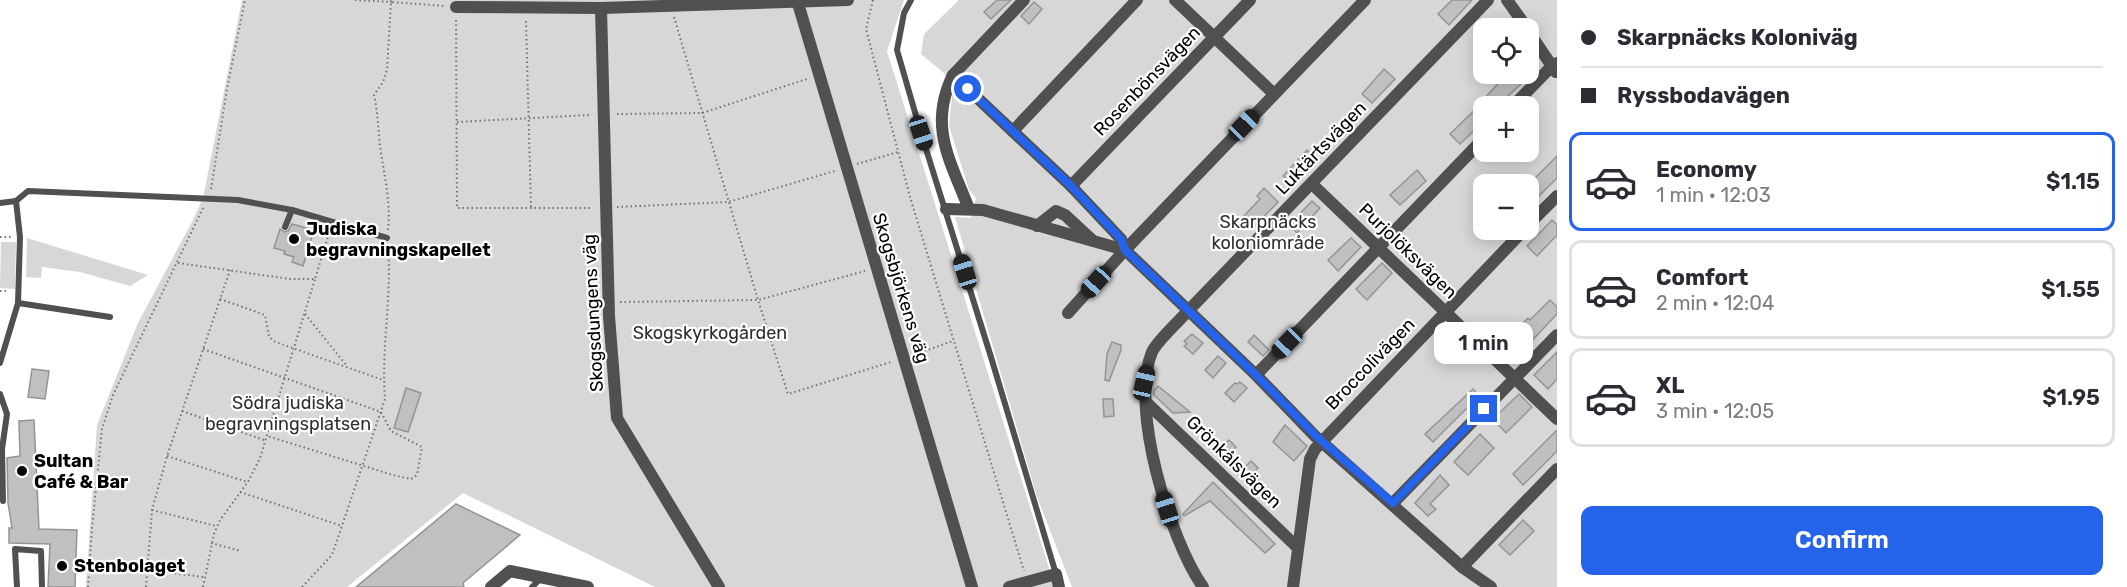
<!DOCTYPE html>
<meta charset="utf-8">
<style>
:root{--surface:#fff;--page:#f2f2f3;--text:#2b2b33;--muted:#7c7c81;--line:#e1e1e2;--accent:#2563eb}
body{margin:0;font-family:Rubik,sans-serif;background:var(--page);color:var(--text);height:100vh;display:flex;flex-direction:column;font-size:22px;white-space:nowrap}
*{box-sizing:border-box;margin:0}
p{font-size:20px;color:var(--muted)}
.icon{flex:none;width:33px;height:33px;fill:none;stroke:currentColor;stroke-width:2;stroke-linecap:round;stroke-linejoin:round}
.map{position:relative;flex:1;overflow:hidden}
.drawer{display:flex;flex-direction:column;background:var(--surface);width:570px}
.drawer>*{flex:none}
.banner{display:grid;align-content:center;height:132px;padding:0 24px;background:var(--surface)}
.buttons{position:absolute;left:1473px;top:18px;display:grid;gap:12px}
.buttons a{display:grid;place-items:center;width:66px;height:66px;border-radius:12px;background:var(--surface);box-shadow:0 3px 15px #0003;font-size:30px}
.end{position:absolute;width:27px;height:27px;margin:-14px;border:8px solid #2563eb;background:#fff;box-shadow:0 0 0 3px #fff}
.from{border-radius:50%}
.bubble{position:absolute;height:42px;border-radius:12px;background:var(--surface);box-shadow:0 3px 15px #0003;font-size:20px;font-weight:600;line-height:42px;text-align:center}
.car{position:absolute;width:18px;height:36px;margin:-18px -9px;border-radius:8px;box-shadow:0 0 4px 2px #0007;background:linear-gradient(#222 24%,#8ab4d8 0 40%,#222 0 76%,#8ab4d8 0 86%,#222 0)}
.banner b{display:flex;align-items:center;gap:21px;height:57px;font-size:22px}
.banner b+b{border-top:2px solid var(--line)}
.banner i{width:15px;height:15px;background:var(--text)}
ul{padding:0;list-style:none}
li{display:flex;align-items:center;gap:18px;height:99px;margin:0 12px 9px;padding:0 12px;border:3px solid var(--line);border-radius:12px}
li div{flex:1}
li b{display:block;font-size:22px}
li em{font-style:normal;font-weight:600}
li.active{border-color:var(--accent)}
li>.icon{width:54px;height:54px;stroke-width:1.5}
.primary-button{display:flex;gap:12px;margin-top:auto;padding:12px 24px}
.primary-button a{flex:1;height:69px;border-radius:12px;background:var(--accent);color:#fff;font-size:24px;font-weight:600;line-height:69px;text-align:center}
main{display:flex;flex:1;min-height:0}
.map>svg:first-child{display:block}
</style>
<main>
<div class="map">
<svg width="1557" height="587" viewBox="0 0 1557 587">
<rect width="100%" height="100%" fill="#fff"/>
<g fill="#d7d7d7" fill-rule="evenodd">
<polygon points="242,0 904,0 887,51 1055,587 655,587 463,493 347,587 86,587 97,425 138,323 193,220 203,198"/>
<path d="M 959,0 L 1557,0 L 1557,587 L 1072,587 L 1037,497 L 955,217 L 971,218 L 976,198 L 969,190 L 949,126 L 952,96 L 945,74 L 921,54 L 924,34 ZM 1484,28 L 1528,28 L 1528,74 L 1484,74 ZM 1484,106 L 1528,106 L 1528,152 L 1484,152 ZM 1484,184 L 1528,184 L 1528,230 L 1484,230 Z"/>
<polygon points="27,238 148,275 130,286 80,272 42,267 41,278 26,277"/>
<polygon points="1,242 16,242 15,289 0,288"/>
</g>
<g fill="#c0c0c0" stroke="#949494" stroke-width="1.5">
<polygon points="997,0 1011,0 991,19 984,12"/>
<polygon points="1452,0 1472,0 1449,25 1438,14"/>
<polygon points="1034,2 1042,9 1029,24 1021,16"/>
<polygon points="1384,69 1395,79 1372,103 1362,94"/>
<polygon points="1494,74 1532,74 1497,106 1484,106 1484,121 1460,144 1450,134 1487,98 1486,97 1501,80"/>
<polygon points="1307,150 1317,160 1293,186 1283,176"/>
<polygon points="1557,156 1557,178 1528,207 1528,185"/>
<polygon points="1417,170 1426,181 1400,205 1390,195"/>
<polygon points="1264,188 1278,202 1252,229 1241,219 1260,199 1257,196"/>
<polygon points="1312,201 1320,208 1297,233 1289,225"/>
<polygon points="1552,220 1557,225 1557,235 1537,256 1527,246"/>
<polygon points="292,224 314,230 303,266 292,262 294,257 284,254 285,251 274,248 280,229 284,232 288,231"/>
<polygon points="1351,238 1361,247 1338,271 1328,260"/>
<polygon points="1382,263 1392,273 1367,300 1356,289"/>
<polygon points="1550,300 1557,307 1557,314 1522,351 1524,353 1517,360 1505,347 1525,329 1521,325 1528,318 1530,320"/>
<polygon points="1192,334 1203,343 1193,354 1184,346 1187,344 1184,341"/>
<polygon points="1254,335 1269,350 1263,356 1248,342"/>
<polygon points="1112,342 1121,345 1121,350 1109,381 1105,380 1107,354"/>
<polygon points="1557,352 1557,379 1548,389 1534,375"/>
<polygon points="1218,356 1226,363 1213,378 1205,370"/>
<polygon points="32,369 49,371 45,399 28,397"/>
<polygon points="1240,382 1247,388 1234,402 1225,393 1235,383 1237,384"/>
<polygon points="1158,386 1190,412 1173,413 1154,395 1154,391"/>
<polygon points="406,388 421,393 408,432 394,428"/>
<polygon points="1473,389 1479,396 1433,442 1425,434"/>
<polygon points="1519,394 1532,407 1506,433 1493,419"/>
<polygon points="1103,399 1113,399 1114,416 1104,417"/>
<polygon points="34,420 39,529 77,530 75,587 48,587 50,544 9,543 9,528 12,528 8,503 7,458 20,456 19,421"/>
<polygon points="1285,425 1307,446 1294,461 1273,442"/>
<polygon points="1557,430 1557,451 1523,485 1513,474"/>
<polygon points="1480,434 1494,448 1468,475 1454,462"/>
<polygon points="1229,440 1236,447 1223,460 1215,453"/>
<polygon points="1251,461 1258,468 1252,474 1273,494 1267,502 1238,474"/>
<polygon points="1440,475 1449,485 1430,504 1436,509 1428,516 1415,503"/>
<polygon points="1213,482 1275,544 1265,553 1210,501 1184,516 1183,514"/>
<polygon points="456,504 520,535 463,583 464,587 356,587"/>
<polygon points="1523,520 1534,531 1510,555 1499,545"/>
</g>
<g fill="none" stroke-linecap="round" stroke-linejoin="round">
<g stroke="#727272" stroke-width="2" stroke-dasharray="1.5 3" stroke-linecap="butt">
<polyline points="355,0 391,2 391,0"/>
<polyline points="873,0 866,29 910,197 1024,571"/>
<polyline points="674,17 758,300 788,394 891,362"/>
<polyline points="456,20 457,208 593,208"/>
<polyline points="526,21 531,207"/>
<polyline points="617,114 702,113 807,79"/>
<polyline points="457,122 590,115"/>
<polyline points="857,164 898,152"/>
<polyline points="211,189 227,89 245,0"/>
<polyline points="617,207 728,202 835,171"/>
<path d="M 388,230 C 391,201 384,175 380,146 C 378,129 378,112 374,95 L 383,82 L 387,70 L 391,2 L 445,6"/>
<polyline points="0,237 11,237"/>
<polyline points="178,263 290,279 315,279 330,230"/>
<polyline points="0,291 9,291"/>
<polyline points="220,299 265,315 269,336 273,341 383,380"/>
<polyline points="620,302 758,300 865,271"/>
<polyline points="305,314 347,366"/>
<polyline points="203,349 381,412 391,431 422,447 417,475 411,479 393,475 267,436"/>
<polyline points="916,354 953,341"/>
<polyline points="182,411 264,440"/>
<polyline points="167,456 247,482"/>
<polyline points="240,492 342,526"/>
<polyline points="152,510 216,526"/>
<polyline points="211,543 241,551"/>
<polyline points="148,570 204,577"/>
<polyline points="88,587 92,528 102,429 113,395 203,208"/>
<polyline points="146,587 152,510 167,456 230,270"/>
<polyline points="203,587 214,534 220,520 248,482 260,458 315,279"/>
<path d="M 302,587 L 332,555 L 385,399 C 381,348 392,298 388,248"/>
</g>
<g stroke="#505050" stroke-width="6">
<polyline points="911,0 904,13 897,50 921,133 991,357 1056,574"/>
<polyline points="0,203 16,201 28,191 238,200 292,210 387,238"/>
<polyline points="285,227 292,210"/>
<polyline points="18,303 110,317"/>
<polyline points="0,363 18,303 20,237 16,201"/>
<polyline points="0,394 7,414 2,449 3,501"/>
<polyline points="17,587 15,549 41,551 42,587"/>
<polyline points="532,587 541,578"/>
</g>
<g stroke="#505050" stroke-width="12">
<polyline points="797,0 972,587"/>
<polyline points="1024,0 953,75 1071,186 1121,239 1125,250 1256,375 1315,436 1462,567 1491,587"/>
<polyline points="1175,0 1274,94"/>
<polyline points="1507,0 1527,28"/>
<polyline points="456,7 601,8 848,0"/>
<polyline points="601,8 609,316 617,418 719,587"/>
<polyline points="1528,31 1556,72"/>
<path d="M 953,75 C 928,126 950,160 969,209"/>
<polyline points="1513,106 1553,65 1557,63"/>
<polyline points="1013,131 1137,0"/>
<polyline points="1312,184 1557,419"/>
<polyline points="1071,186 1250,0"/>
<polyline points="946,209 983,210 1125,250 1365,0"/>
<polyline points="1528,225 1557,196"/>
<polyline points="1037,226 1056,211 1065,215 1092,240"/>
<polyline points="1068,313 1125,250"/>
<polyline points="1256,375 1484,138"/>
<polyline points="1147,403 1297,547"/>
<polyline points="1393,503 1557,335"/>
<polyline points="1462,567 1557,469"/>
<polyline points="491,587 510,571 588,587"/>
<polyline points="1009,587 1056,574 1059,587"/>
<path d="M 1203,587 C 1170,540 1129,407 1152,352 C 1156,342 1179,321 1188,311 L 1488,0"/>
<polyline points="1293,587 1310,459 1315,449 1524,230"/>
</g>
</g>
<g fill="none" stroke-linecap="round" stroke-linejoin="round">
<polyline stroke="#2563eb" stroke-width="8" points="968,89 1071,186 1121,239 1125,250 1256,375 1315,435 1393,503 1484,409"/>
</g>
<g fill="#000" stroke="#fff" stroke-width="2">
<circle cx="294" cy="239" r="6"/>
<circle cx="22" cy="471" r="6"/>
<circle cx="62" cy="566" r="6"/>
</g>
<g text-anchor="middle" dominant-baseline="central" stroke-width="4.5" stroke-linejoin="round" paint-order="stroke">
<g font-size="18" fill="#000" stroke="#fff">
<text transform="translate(1147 81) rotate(-46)">Rosenbönsvägen</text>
<text transform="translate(1321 148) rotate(-46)">Luktärtsvägen</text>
<text transform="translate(1408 251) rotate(44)">Purjolöksvägen</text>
<text transform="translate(901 288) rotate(73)">Skogsbjörkens väg</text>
<text transform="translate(593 313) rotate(-93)">Skogsdungens väg</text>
<text transform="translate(1370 364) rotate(-46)">Broccolivägen</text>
<text transform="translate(1234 462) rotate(44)">Grönkålsvägen</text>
</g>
<g font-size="18" fill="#2e2e2e" stroke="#fff">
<text x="1268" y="222">Skarpnäcks<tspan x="1268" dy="21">koloniområde</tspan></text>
<text x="710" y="333">Skogskyrkogården</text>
<text x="288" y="403">Södra judiska<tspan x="288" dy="21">begravningsplatsen</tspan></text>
</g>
<g font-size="18" font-weight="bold" fill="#000" stroke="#fff" text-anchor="start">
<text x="306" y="229">Judiska<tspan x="306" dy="21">begravningskapellet</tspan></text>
<text x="34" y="461">Sultan<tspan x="34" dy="21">Café &amp; Bar</tspan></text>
<text x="74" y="566">Stenbolaget</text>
</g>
</g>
</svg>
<div class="buttons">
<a><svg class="icon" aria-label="locate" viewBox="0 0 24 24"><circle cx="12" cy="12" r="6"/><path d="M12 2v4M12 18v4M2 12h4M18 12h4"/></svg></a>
<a>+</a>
<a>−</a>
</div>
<i class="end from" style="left:968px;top:89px"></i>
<i class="end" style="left:1484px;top:409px"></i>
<div class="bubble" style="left:1434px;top:322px;width:99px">1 min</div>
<i class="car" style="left:1244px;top:125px;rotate:44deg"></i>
<i class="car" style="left:921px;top:133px;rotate:162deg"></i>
<i class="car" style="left:965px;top:272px;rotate:343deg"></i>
<i class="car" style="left:1096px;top:282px;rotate:222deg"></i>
<i class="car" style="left:1287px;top:343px;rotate:224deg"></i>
<i class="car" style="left:1144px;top:383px;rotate:13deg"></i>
<i class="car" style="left:1167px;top:509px;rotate:343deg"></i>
</div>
<section class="drawer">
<div class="banner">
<b><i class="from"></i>Skarpnäcks Koloniväg</b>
<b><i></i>Ryssbodavägen</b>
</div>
<ul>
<li class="active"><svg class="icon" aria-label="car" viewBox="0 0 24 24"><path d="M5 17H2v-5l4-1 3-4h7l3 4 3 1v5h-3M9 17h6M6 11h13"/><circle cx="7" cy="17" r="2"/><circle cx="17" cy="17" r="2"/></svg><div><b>Economy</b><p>1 min · 12:03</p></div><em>$1.15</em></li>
<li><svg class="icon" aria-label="car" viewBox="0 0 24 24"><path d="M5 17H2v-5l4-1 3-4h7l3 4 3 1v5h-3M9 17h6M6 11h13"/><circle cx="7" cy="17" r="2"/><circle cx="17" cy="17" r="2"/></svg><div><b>Comfort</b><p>2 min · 12:04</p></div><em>$1.55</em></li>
<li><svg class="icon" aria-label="car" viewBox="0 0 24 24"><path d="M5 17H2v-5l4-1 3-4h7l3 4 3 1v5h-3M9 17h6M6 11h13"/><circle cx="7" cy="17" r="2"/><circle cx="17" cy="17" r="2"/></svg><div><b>XL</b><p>3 min · 12:05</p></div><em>$1.95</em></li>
</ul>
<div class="primary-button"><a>Confirm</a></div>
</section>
</main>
